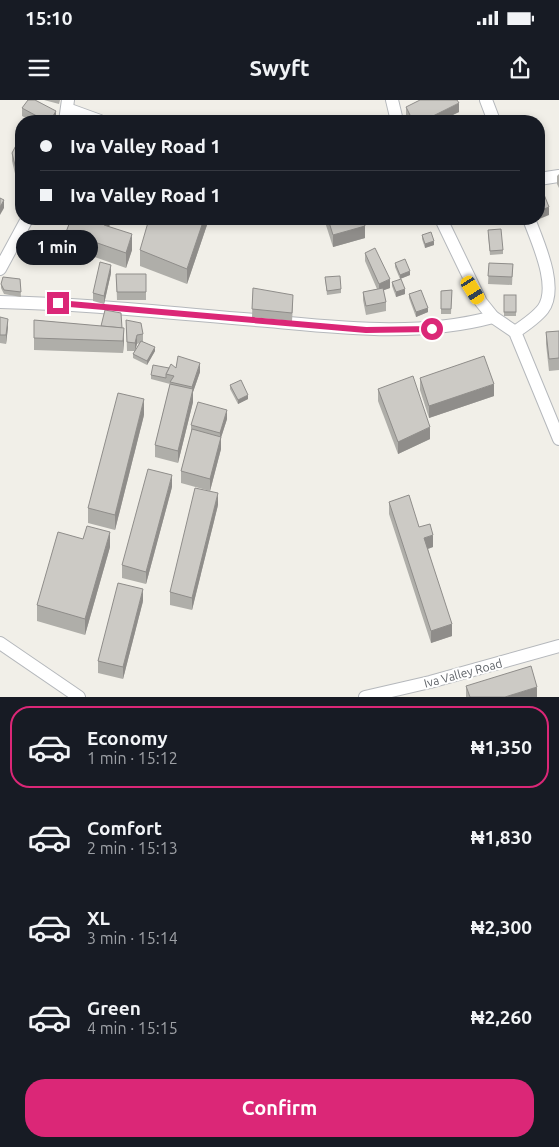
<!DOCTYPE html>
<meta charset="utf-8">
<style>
:root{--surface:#171b24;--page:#242831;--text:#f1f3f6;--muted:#9ea1a6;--line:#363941;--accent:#db2777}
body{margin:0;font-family:Ubuntu,sans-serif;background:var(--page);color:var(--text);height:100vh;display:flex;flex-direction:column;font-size:19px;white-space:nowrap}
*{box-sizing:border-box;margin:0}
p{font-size:16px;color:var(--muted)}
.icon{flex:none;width:28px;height:28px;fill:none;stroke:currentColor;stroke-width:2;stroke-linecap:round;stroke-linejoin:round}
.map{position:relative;height:597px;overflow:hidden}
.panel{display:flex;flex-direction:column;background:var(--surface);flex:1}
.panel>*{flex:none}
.top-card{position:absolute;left:15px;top:15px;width:530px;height:110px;border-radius:20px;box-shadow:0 2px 8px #0003;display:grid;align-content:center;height:110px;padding:0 25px;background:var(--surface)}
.end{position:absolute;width:22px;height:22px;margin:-11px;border:6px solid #db2777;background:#fff;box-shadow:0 0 0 2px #fff}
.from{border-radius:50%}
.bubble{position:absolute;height:35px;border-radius:18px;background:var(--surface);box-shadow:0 2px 8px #0003;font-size:16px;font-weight:700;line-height:35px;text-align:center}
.car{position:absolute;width:15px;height:30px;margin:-15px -8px;border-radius:6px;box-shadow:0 0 4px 1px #0007;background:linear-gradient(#f5c518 24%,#345 0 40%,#f5c518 0 76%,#345 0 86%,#f5c518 0)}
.top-card b{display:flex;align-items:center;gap:18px;height:48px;font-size:19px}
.top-card b+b{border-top:1px solid var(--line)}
.top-card i{width:12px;height:12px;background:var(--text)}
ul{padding:9px 0 0;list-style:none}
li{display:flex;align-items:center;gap:15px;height:82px;margin:0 10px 8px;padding:0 15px;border:2px solid transparent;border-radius:20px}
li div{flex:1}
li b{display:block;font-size:19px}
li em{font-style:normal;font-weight:700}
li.current{border-color:var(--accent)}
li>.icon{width:45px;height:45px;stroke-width:1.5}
.cta{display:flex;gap:10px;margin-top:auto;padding:10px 25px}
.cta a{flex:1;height:58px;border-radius:20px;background:var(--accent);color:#fff;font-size:20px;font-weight:700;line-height:58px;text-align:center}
.status{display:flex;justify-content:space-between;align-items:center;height:35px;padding:0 25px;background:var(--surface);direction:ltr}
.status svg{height:14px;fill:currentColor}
header{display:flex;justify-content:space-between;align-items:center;height:65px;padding:0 25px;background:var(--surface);font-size:22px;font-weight:700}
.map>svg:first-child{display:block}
</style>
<div class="status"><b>15:10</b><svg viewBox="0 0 49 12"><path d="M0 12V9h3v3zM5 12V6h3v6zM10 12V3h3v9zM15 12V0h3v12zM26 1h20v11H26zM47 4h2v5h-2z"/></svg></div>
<header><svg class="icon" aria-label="menu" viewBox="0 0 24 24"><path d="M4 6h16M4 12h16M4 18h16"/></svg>Swyft<svg class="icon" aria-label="share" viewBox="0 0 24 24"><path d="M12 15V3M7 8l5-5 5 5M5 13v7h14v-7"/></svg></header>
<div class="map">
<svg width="559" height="597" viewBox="0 0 559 597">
<rect width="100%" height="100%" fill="#f1efe8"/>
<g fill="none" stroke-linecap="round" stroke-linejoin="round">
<g stroke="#b5b8bc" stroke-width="14">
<g id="street">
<polyline points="392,0 397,21"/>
<polyline points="486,0 494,21"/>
<polyline points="67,9 100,21"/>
<polyline points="65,21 68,0"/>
<polyline points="539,79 559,76"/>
<polyline points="441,119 481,202 493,217 515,232 559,339"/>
<polyline points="0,169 27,119"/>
<path d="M 0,202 C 90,204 179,214 268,221 C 344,228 419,237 493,217"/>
<path d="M 515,232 C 524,226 536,218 543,209 C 559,187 537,141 529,119"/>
<polyline points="0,543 79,597"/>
<polyline points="365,597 430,582 559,546"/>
</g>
</g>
<use href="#street" stroke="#fff" stroke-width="12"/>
</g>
<g fill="#afaea9" fill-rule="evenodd">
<polygon points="44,0 60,0 59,4"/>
<polygon points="406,7 459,12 440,21 409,21 406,16"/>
<polygon points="22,8 56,20 55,21 31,21 22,16"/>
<polygon points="21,36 17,82 12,61 12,53"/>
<polygon points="559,74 559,88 557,84 557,76"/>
<polygon points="71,119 112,119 109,126 132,150 126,168 66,147 66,132"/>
<polygon points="209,119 187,184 140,166 140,150"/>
<polygon points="324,119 363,119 365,138 333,147"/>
<polygon points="488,134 503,150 503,154 490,155"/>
<polygon points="422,135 434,145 425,148 422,139"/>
<polygon points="365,153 390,188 383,190 386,202 386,211 366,215 363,200 363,192 377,189 365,161"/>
<polygon points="395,163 410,175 400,179 395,167"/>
<polygon points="489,163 513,164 512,185 488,184"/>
<polygon points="111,173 104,204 93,201 93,193"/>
<polygon points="116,174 146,174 146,200 117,200"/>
<polygon points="325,177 341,189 341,193 327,195"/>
<polygon points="20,179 21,197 4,194 1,188 1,184"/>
<polygon points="392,182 405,194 396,197 392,186"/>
<polygon points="253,188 293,204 292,221 252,217"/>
<polygon points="452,190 451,214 441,214 441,191"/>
<polygon points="409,194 428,212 416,217 409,198"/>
<rect x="504" y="195" width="12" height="21"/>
<polygon points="0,217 8,227 6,244 0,243"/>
<polygon points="34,220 122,228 124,240 123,253 34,250"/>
<path d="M 126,220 L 143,234 L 143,242 L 155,251 L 147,265 L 133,258 L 133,254 L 135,251 L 127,251 ZM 140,243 L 135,251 L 137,244 Z"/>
<polygon points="559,231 559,270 549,271 546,244 546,232"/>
<polygon points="169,268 176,268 200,272 193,292 193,302 178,363 155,357 155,345 170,284 151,279 151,275"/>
<polygon points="420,278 494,296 429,318 420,290"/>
<polygon points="230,285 248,299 238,304 230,289"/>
<polygon points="378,289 430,339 398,354 378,301"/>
<polygon points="144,315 115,430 88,423 88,408"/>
<polygon points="227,319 221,337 221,349 210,391 181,383 181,371 191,333 191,325"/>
<polygon points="172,387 146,484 122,478 122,465"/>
<polygon points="389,402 419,427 433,447 428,449 452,536 431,543 389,414"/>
<polygon points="218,405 192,510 170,505 170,492"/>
<polygon points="83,439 110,447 85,535 37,521 37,505"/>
<polygon points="143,501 123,579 98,573 98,561"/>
<polygon points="466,586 537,597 466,597"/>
</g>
<g fill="#8f8d8a">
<polygon points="459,3 459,12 440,21 423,21"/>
<polygon points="56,11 56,20 55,21 50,21"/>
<polygon points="21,65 21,73 17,82 17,73"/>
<polygon points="4,100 4,108 0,115 0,107"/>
<polygon points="549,107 549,115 537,120 537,119 539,119 539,111"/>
<polygon points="107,119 112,119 104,140 104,125"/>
<polygon points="204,119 209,119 187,184 187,169"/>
<polygon points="365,126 365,138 333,147 333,135"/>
<polygon points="132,134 132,150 126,168 126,153"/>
<polygon points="434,141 434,145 425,148 425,144"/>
<polygon points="111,165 111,173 104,204 104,196"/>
<polygon points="410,171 410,175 400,179 400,175"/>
<polygon points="390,179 390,188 379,192 379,184"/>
<polygon points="405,189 405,194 396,197 396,192"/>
<polygon points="428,208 428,212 416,217 416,212"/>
<polygon points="8,219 8,227 6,244 6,235"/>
<polygon points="124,228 124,240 123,253 123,241"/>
<polygon points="137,235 137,244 135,251 135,243"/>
<polygon points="155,247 155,251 147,265 147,261"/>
<polygon points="200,263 200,272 193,292 193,302 178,363 178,351 192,294 192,287"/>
<polygon points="494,284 494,296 429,318 429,306"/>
<polygon points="248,295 248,299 238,304 238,300"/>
<polygon points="144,299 144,315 115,430 115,415"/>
<polygon points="227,310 227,319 220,341 220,333"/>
<polygon points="430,327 430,339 398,354 398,342"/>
<polygon points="221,337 221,349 210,391 210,379"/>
<polygon points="172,375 172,387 146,484 146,472"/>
<polygon points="218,393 218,405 192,510 192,498"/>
<polygon points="110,432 110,447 85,535 85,519"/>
<polygon points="433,435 433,447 424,450 424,438"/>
<polygon points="143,489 143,501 123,579 123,567"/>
<polygon points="452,524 452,536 431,543 431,531"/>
<polygon points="537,587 537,597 505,597"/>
</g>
<g fill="#cccac5" stroke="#8f8d8a">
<polygon points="28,0 35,0 56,11 50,21 46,21 22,8"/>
<polygon points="420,0 457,0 459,3 423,21 413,21 406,7"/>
<polygon points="21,36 21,65 17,73 12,53"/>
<polygon points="539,82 549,107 539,111"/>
<polygon points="0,98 4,100 0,107"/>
<polygon points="71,119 107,119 104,125 132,134 126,153 66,132"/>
<polygon points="149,119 204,119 187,169 140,150"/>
<polygon points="328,119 363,119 365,126 333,135"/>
<polygon points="501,129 503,150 490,151 488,130"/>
<polygon points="431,132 434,141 425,144 422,135"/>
<polygon points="375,148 390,179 379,184 365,153"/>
<polygon points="405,159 410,171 400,175 395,163"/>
<polygon points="100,162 111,165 104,196 93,193"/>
<polygon points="489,163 513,164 512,177 488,176"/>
<polygon points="116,174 146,174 146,192 117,192"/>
<polygon points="340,176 341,189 327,191 325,177"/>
<polygon points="3,177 20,179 21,192 4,190 1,184"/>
<polygon points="401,179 405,189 396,192 392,182"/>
<polygon points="253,188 293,195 292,213 252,209"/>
<polygon points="383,188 386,202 366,206 363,192"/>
<polygon points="421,190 428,208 416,212 409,194"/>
<polygon points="452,190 451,209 441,209 441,191"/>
<rect x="504" y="195" width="12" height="17"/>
<polygon points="105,210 121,213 122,228 101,226"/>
<polygon points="0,217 8,219 6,235 0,235"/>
<polygon points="34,220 124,228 123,241 34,238"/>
<polygon points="126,220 141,223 143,234 137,235 135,243 127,242"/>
<polygon points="559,231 559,258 549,259 546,232"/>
<polygon points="141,241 155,247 147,261 133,254"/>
<polygon points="178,256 200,263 192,287 170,282 174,276 166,274 171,264 176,268"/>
<polygon points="484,256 494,284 429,306 420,278"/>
<polygon points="153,265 169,268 166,274 166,278 151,275"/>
<polygon points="413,276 430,327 398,342 378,289"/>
<polygon points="241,280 248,295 238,300 230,285"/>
<polygon points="170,284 193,289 178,351 155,345"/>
<polygon points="118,293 144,299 115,415 88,408"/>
<polygon points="198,302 227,310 220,333 191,325"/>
<polygon points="192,329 221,337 210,379 181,371"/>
<polygon points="148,369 172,375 146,472 122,465"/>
<polygon points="195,388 218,393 192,498 170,492"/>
<polygon points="409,395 419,427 430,424 433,435 424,438 452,524 431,531 389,402"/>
<polygon points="87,426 110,432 85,519 37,505 58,432 83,439"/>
<polygon points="118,483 143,489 123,567 98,561"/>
<polygon points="531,566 537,587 505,597 470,597 466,586"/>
</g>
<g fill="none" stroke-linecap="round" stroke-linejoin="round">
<polyline stroke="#db2777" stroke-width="6" points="58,203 366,230 432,229"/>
</g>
<g text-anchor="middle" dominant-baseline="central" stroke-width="4" stroke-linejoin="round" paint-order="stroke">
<g font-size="12" fill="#5f6368" stroke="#fff">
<text transform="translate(463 573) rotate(-15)">Iva Valley Road</text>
</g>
</g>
</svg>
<i class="end from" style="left:432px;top:229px"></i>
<i class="end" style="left:58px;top:203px"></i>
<div class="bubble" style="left:16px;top:130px;width:82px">1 min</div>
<i class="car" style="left:473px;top:190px;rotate:148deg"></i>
<div class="top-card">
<b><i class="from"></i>Iva Valley Road 1</b>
<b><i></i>Iva Valley Road 1</b>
</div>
</div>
<section class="panel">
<ul>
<li class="current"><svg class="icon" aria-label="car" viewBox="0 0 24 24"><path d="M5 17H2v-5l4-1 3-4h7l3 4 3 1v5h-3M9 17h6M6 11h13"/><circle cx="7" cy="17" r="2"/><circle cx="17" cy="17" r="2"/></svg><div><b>Economy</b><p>1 min · 15:12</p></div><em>₦1,350</em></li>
<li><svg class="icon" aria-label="car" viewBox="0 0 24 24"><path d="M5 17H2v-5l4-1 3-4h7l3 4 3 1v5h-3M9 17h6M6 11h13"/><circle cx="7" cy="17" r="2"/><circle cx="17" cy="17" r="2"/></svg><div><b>Comfort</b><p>2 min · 15:13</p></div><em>₦1,830</em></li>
<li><svg class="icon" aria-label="car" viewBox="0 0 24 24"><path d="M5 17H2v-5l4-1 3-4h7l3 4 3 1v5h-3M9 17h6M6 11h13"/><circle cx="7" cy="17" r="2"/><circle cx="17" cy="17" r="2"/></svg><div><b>XL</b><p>3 min · 15:14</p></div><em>₦2,300</em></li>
<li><svg class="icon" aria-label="car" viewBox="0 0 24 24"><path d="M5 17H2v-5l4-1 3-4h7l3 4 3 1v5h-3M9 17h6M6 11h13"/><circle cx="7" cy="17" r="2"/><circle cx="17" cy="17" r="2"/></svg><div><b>Green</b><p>4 min · 15:15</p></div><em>₦2,260</em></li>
</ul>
<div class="cta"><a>Confirm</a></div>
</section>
